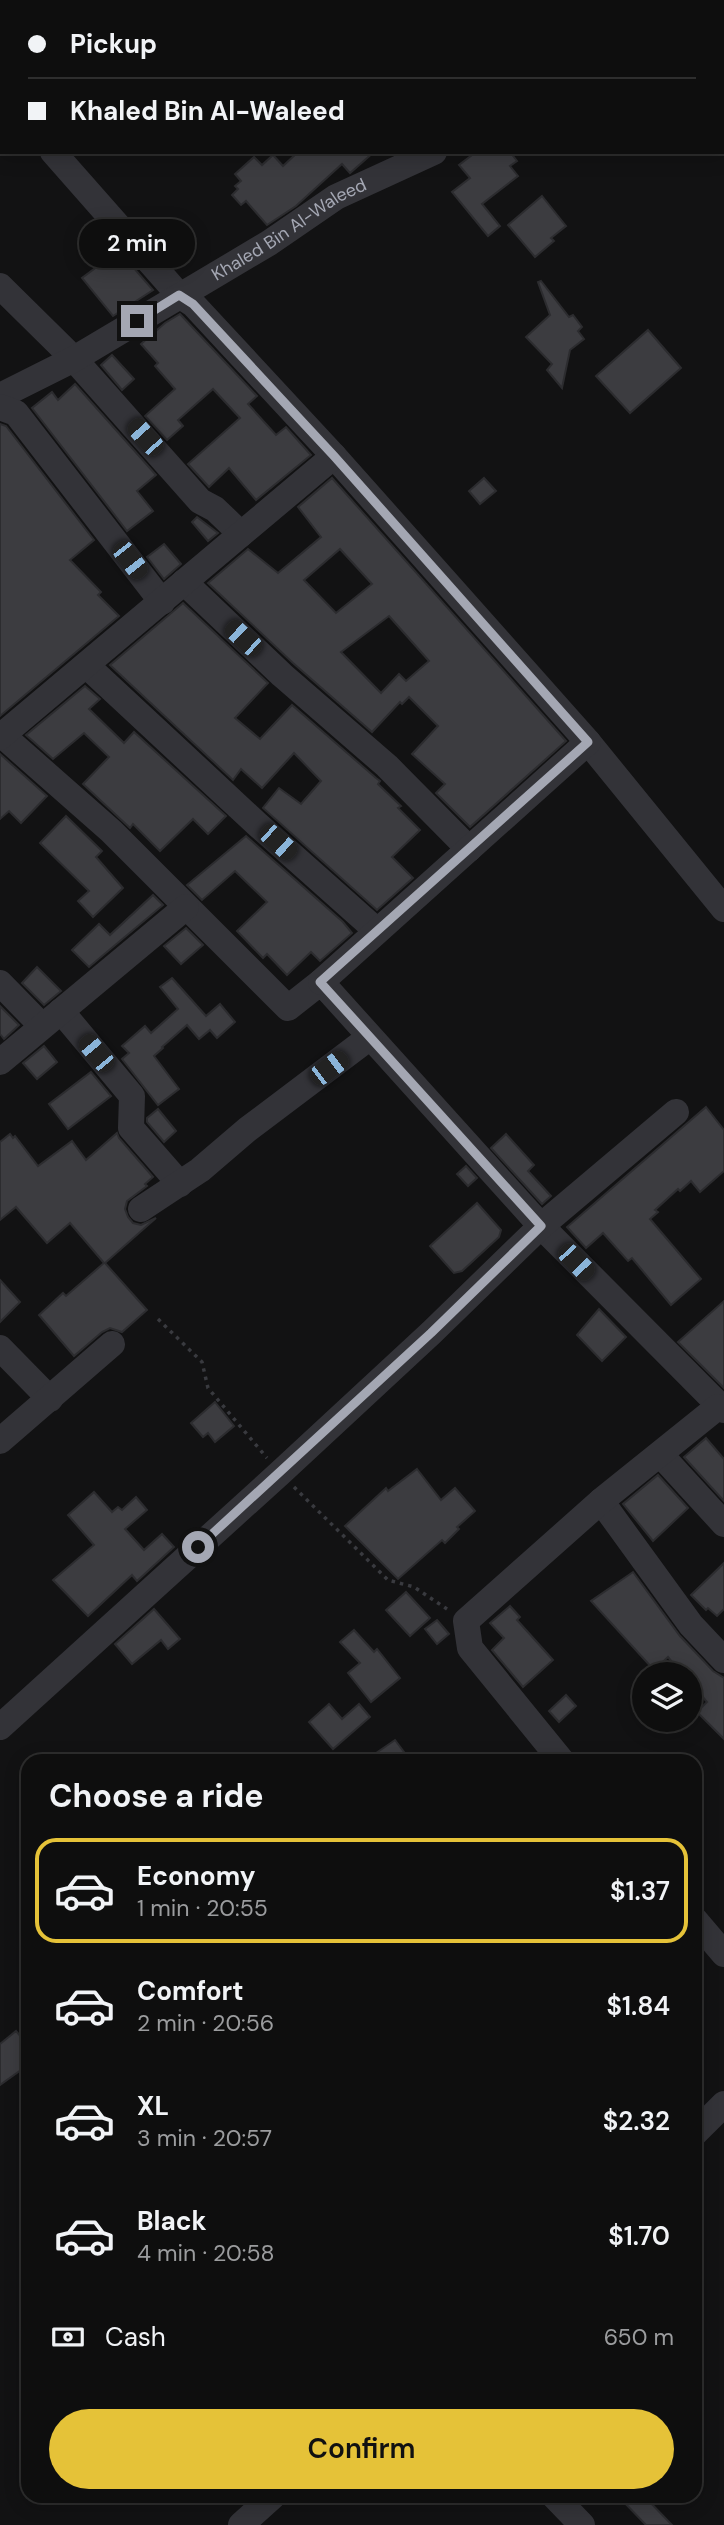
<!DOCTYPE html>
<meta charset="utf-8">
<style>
:root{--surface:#0e0e0e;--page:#171717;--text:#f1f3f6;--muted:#9b9c9e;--line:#2e2e2e;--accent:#e5c238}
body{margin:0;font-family:"DM Sans",sans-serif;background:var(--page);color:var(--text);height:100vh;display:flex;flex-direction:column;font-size:26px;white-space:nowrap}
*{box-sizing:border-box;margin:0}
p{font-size:23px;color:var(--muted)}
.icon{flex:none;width:38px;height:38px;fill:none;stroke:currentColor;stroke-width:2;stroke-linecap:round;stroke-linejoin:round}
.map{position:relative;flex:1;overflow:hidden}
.sheet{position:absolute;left:21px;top:1754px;width:681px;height:749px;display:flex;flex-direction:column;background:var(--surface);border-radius:21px;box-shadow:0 4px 18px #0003,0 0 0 2px var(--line)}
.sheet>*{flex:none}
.guide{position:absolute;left:0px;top:0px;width:724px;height:154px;box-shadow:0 4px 18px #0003,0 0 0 2px var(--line);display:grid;align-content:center;height:154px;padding:0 28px;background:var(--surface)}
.controls{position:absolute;left:632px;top:1662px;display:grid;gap:14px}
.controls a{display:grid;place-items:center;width:70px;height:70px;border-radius:50%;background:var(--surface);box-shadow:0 4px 18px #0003,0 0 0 2px var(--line);font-size:35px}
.end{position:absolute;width:32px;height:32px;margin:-16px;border:9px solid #a4a7b3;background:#111;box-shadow:0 0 0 4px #111}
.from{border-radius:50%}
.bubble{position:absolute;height:49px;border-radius:24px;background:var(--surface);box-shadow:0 4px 18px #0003,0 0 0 2px var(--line);font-size:23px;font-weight:600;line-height:49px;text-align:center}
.car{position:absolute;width:21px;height:42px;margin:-21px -10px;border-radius:9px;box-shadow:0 0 5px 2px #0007;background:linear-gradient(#222 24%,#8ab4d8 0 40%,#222 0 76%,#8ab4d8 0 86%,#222 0)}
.guide b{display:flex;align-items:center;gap:24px;height:66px;font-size:26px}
.guide b+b{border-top:2px solid var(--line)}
.guide i{width:18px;height:18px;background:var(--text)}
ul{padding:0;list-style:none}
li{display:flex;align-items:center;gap:21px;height:105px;margin:0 14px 10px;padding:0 14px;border:4px solid transparent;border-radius:21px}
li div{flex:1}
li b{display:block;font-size:26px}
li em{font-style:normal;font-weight:600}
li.on{border-color:var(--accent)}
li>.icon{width:63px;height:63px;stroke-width:1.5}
h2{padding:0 28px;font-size:32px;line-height:84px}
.pay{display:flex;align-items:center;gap:18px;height:77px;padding:0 28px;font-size:26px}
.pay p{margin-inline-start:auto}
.button{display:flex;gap:14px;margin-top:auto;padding:14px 28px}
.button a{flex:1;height:80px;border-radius:42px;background:var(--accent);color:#111;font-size:28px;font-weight:600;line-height:80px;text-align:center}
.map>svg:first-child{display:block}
</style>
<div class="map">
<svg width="724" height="2525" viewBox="0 0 724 2525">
<rect width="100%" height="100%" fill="#121213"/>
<g fill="#3c3c40" stroke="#2c2c2f" stroke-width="2" fill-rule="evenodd">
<polygon points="298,152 374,152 350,173 342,164 296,206 267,225 246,201 241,205 232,195 238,189 235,186 241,181 235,174 254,157 262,165 273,155 283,166"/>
<polygon points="476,152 510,152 517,161 510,166 518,176 482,204 500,226 488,236 452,192 470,178 459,165"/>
<polygon points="542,196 566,226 551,238 554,241 535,257 508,225"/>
<polygon points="98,227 153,290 113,316 82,278 110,257 90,235"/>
<polygon points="541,281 569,317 573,315 582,327 578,331 584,339 570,350 562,388 547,370 552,364 526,337 550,315 538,282"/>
<polygon points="180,314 257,396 248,404 276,435 286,427 311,455 256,500 229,468 209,487 188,464 240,418 213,389 178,420 183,426 167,440 145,416 175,389 155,366 158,363 141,344 165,323"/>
<polygon points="648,330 681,368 630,413 596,376"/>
<polygon points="112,355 134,379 122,390 101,365"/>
<polygon points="75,384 156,475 137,491 153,511 127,531 32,408 52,392 58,400"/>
<polygon points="0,424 6,426 94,540 70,560 101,592 98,595 119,616 0,716"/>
<path d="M 332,478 L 566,741 L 470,827 L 436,793 L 445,784 L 412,754 L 438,726 L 409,697 L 402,704 L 400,702 L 372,732 L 293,663 L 208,583 L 248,549 L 278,573 L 321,537 L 298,507 ZM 340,549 L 372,584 L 336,613 L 304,580 ZM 389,616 L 429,661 L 406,681 L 399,674 L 381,693 L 341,652 Z"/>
<polygon points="484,478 496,491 480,504 469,491"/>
<polygon points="197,517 218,533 208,541 192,522"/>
<polygon points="164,544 181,564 164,579 147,557"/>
<polygon points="183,603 268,683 235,718 260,739 292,705 376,778 380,781 378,784 401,806 398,808 420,830 392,857 413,878 377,910 263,808 279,788 301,804 321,781 294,753 262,788 241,769 233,780 110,665"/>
<polygon points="85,686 100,699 89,709 124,743 134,732 226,816 208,834 193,819 160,851 133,824 130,828 83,784 109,757 84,733 53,759 26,735"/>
<polygon points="0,754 47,796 21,823 9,811 0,819"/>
<polygon points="66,816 102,851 96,857 123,888 93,917 78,901 89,891 40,843"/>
<polygon points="246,836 343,922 352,933 320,961 311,952 287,975 267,954 263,958 237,931 267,902 235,871 202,900 187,885"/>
<polygon points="153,895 163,905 89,967 72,950 99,924 110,935"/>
<polygon points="186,928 203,945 181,964 164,946"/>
<polygon points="37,967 61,991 44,1005 22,983"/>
<polygon points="172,978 206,1016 220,1004 235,1022 217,1038 210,1030 199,1039 187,1025 162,1047 163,1048 154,1056 179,1089 158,1105 122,1059 129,1053 122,1046 145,1026 151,1033 178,1009 160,987"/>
<polygon points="0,1006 19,1025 4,1039 0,1034"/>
<polygon points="44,1046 57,1062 37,1079 23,1063"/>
<polygon points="91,1072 111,1096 68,1129 49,1104"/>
<polygon points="706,1107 724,1130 724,1171 700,1192 691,1181 680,1191 678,1189 655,1210 658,1212 650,1219 701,1279 671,1305 632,1258 628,1261 603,1233 586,1248 567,1227"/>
<polygon points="158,1109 176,1131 164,1142 147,1122 147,1118"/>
<polygon points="117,1133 119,1138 153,1177 145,1184 147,1186 127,1201 125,1209 128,1217 133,1223 141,1225 156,1218 105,1263 147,1310 122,1332 110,1328 102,1332 74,1356 39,1315 63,1293 66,1296 104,1263 70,1223 47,1243 16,1207 0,1220 0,1142 10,1134 13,1138 15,1136 38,1166 72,1141 86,1160"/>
<polygon points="506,1134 534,1165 528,1171 551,1196 542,1204 491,1148"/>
<polygon points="466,1166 477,1178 468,1186 457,1174"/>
<polygon points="477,1203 501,1230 499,1237 462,1271 454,1273 430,1246"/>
<polygon points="0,1280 20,1302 0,1322"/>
<polygon points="724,1301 724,1388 678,1342"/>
<polygon points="599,1309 626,1337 602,1361 577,1335"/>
<polygon points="215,1402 234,1426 215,1442 208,1433 203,1437 191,1423"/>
<polygon points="706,1438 724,1459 724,1501 684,1457"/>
<polygon points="417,1469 441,1500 455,1488 475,1511 457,1527 459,1529 445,1543 442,1540 398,1579 345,1526 386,1488 388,1491"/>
<polygon points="658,1475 688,1508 653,1541 623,1504"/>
<polygon points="94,1492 112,1512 118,1507 122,1510 136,1497 147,1510 125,1529 144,1550 162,1534 174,1547 137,1581 132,1575 88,1616 53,1580 94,1545 68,1515"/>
<polygon points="724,1563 724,1609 717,1616 708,1608 706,1610 691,1595"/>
<polygon points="633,1572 680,1636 713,1671 724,1678 724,1739 697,1712 707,1702 690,1682 690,1675 683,1675 668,1657 654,1670 591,1601"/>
<polygon points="406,1592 430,1618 410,1636 386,1610"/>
<polygon points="510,1606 520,1617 517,1620 553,1660 523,1687 492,1650 504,1638 490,1623"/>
<polygon points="154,1609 180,1639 168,1649 161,1640 132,1664 115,1644"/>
<polygon points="437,1620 449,1634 437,1644 425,1629"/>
<polygon points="354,1630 374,1652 377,1649 400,1678 371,1702 348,1673 360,1663 340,1642"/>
<polygon points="566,1695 576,1706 559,1722 549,1711"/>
<polygon points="329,1704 342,1719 359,1704 370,1717 333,1749 309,1722"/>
<polygon points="395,1740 410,1760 366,1760"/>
<polygon points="16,2031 28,2045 28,2065 0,2085 0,2044"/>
<polygon points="618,2496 644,2496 672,2525 646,2525"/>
</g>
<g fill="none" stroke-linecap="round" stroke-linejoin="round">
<g stroke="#393a3f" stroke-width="3.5" stroke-dasharray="3.5 5" stroke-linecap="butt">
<polyline points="158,1319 202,1362 208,1388 267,1458"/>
<polyline points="294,1487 388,1580 414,1587 447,1609"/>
</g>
<g stroke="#333338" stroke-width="26">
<polyline points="248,0 249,2"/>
<polyline points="723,22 724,22"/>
<polyline points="0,93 2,95"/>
<polyline points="53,152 179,295 193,304 334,456 588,742 724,909"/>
<polyline points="0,286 74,359 200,501 215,509 241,534"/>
<path id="s1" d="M 0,396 L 74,359 L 269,243 L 336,197 L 434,152"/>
<polyline points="0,407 16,413 162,602"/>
<polyline points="184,582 282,675 387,766 469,849"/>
<polyline points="86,665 258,825 376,930"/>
<polyline points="2,735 111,831 288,1008 321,982 541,1226 724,1410"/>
<polyline points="0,737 334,456"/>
<polyline points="321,982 588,742"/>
<polyline points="0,983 42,1026"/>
<polyline points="61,1011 132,1096 131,1128 180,1184"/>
<polyline points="0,1062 186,907"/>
<polyline points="141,1209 200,1170 248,1129 370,1037"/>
<polyline points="0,1348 50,1399"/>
<polyline points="0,1441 112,1344"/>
<polyline points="660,1454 724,1524"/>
<polyline points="601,1501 691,1625 724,1660"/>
<polyline points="0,1727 280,1473 431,1333 541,1226 676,1112"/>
<polyline points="561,1760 470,1648 466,1621 601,1501 718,1407"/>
<polyline points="695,1920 724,1954"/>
<polyline points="695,2133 724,2104"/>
<polyline points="554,2496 582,2525"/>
<polyline points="241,2525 273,2496"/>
</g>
</g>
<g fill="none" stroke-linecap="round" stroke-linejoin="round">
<polyline stroke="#a4a7b3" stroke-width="9" points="137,321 179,295 193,304 334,456 588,742 320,982 541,1226 431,1333 198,1547"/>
</g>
<g text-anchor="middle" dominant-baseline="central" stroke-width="5" stroke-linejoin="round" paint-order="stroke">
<g font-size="18" fill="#a4a7b3" stroke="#0d0d0e">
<text stroke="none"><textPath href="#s1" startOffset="334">Khaled Bin Al-Waleed</textPath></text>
</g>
</g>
</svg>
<div class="controls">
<a><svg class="icon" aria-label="layers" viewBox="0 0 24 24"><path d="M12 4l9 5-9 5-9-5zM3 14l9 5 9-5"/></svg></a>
</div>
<i class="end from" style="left:198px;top:1547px"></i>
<i class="end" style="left:137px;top:321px"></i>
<div class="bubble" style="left:79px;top:219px;width:116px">2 min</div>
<i class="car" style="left:145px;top:437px;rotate:318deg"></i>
<i class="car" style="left:130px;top:560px;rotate:142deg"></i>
<i class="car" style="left:243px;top:638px;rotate:313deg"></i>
<i class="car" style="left:278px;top:842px;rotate:132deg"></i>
<i class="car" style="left:96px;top:1053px;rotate:320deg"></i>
<i class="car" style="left:329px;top:1068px;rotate:53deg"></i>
<i class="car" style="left:576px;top:1262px;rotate:136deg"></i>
<div class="guide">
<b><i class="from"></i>Pickup</b>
<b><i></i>Khaled Bin Al-Waleed</b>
</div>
<section class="sheet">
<h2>Choose a ride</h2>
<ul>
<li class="on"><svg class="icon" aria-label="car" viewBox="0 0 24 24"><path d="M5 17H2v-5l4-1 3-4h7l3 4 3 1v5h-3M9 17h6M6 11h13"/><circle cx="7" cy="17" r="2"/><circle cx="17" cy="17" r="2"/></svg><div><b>Economy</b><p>1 min · 20:55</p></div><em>$1.37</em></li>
<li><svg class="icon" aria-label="car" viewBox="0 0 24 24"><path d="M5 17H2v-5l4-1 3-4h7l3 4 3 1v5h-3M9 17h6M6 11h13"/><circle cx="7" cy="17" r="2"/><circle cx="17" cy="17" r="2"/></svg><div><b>Comfort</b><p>2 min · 20:56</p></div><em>$1.84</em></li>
<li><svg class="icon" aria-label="car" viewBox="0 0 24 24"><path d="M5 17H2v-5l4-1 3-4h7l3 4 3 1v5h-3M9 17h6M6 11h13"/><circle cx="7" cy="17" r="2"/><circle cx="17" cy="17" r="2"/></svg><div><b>XL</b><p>3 min · 20:57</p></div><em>$2.32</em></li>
<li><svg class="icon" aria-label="car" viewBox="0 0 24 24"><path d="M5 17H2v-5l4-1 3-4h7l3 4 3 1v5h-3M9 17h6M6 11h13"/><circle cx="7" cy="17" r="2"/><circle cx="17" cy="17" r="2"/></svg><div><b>Black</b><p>4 min · 20:58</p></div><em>$1.70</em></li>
</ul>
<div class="pay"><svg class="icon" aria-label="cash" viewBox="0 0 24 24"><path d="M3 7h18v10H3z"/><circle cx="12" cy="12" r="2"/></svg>Cash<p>650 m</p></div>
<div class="button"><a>Confirm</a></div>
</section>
</div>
